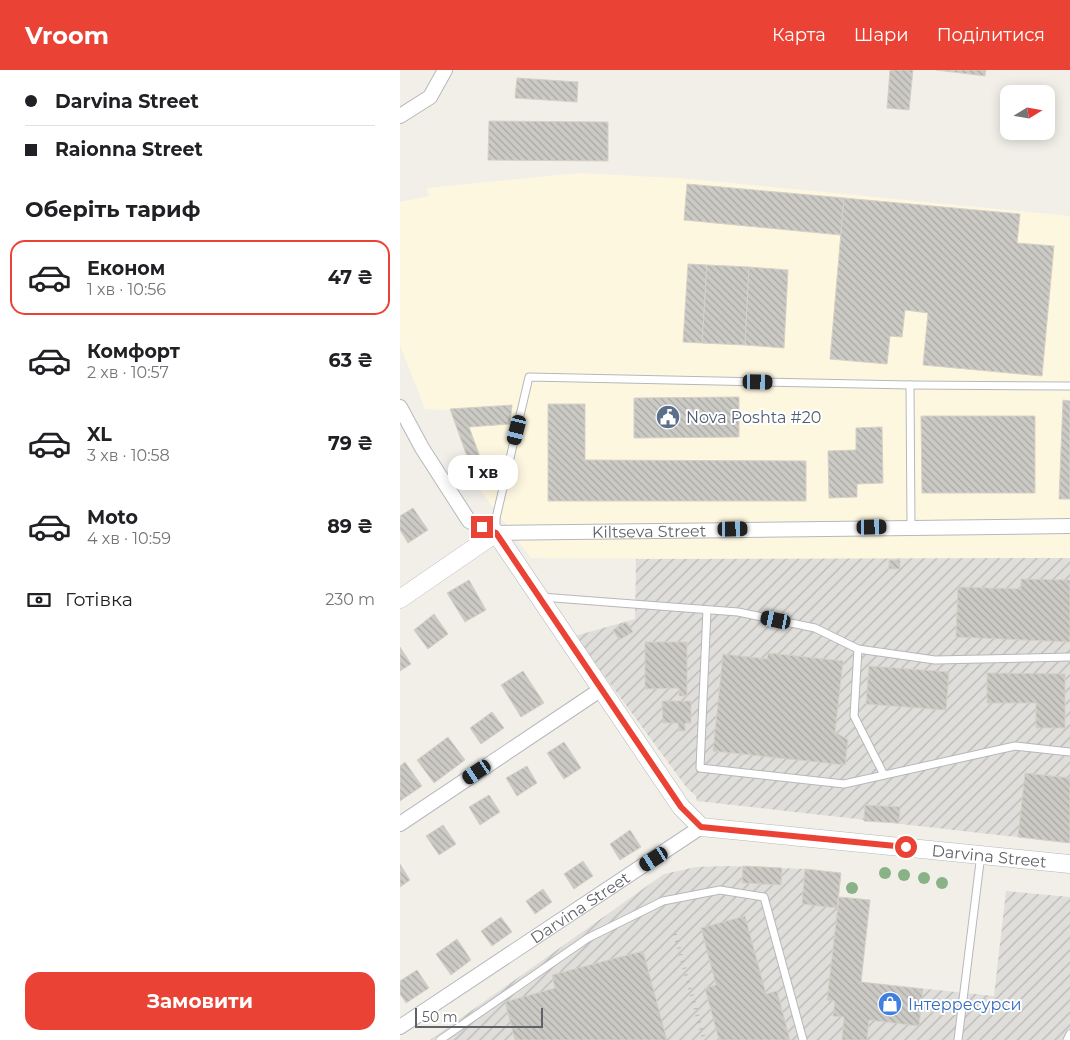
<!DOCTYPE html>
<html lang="uk">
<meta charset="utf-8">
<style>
:root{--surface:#fff;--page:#f2f2f2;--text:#202124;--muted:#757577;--line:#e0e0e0;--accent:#ea4335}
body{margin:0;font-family:Montserrat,sans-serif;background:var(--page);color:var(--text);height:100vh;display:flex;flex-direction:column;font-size:19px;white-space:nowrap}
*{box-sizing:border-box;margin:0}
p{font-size:16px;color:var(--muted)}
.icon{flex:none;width:28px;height:28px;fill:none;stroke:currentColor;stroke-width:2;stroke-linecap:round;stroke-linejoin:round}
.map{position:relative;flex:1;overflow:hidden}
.panel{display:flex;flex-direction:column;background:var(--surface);width:400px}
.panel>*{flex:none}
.top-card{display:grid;align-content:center;height:110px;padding:0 25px;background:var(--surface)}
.needle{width:32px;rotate:79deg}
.controls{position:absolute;left:600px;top:15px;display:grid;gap:10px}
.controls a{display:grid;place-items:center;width:55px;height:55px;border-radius:10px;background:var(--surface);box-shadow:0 2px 12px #0003;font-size:25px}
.scale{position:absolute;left:15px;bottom:12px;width:128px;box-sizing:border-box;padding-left:5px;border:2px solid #5f6368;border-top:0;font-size:14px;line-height:18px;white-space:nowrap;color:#5f6368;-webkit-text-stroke:4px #fff;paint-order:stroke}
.end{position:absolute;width:22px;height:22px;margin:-11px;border:6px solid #ea4335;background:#fff;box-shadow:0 0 0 2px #fff}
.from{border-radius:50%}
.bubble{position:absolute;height:35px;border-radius:15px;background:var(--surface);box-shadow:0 2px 12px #0003;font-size:16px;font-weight:700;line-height:35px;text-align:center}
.car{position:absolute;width:15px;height:30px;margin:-15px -8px;border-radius:6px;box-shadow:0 0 4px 1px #0007;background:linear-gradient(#222 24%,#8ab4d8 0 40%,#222 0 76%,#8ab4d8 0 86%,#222 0)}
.top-card b{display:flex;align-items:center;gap:18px;height:48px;font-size:19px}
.top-card b+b{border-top:1px solid var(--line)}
.top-card i{width:12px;height:12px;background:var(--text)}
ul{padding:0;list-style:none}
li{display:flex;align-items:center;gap:15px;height:75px;margin:0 10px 8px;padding:0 15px;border:2px solid transparent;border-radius:15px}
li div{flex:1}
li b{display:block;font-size:19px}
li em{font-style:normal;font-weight:700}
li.current{border-color:var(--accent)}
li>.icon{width:45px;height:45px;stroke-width:1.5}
h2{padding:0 25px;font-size:22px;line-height:60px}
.pay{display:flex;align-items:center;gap:12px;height:55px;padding:0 25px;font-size:19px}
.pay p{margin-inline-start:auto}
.cta{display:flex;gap:10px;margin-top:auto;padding:10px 25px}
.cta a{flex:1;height:58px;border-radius:15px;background:var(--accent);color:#fff;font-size:20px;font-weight:700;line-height:58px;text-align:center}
header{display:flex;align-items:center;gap:30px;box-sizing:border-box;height:70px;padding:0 25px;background:var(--accent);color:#fff}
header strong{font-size:24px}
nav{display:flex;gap:28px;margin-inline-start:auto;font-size:18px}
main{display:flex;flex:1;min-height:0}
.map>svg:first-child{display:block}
</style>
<header>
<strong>Vroom</strong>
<nav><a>Карта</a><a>Шари</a><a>Поділитися</a></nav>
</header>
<main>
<section class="panel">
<div class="top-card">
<b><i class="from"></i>Darvina Street</b>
<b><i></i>Raionna Street</b>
</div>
<h2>Оберіть тариф</h2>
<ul>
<li class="current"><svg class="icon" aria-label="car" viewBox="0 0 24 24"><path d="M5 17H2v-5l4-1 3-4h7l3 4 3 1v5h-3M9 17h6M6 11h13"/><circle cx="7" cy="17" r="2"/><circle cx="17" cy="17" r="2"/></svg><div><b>Економ</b><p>1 хв · 10:56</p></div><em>47 ₴</em></li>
<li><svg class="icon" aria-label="car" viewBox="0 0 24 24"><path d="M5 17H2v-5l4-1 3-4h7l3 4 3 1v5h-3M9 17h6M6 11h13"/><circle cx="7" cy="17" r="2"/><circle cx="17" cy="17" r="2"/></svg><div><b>Комфорт</b><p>2 хв · 10:57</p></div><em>63 ₴</em></li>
<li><svg class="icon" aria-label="car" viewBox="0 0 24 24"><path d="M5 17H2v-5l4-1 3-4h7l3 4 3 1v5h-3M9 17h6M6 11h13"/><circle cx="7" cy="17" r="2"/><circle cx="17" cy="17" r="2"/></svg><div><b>XL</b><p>3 хв · 10:58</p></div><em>79 ₴</em></li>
<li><svg class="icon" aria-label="car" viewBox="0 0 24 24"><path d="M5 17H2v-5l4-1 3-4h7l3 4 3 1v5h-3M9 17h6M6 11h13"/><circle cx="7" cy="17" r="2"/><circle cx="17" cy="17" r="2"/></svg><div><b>Moto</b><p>4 хв · 10:59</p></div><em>89 ₴</em></li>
</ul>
<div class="pay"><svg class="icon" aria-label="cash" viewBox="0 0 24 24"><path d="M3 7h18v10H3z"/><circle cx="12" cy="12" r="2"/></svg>Готівка<p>230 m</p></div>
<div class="cta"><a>Замовити</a></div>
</section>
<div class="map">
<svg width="670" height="970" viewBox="0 0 670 970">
<defs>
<pattern id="industrial-furrows" width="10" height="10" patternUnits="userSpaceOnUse" patternTransform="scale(1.25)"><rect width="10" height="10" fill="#e0deda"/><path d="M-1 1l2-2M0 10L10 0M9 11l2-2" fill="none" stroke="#b9b8b5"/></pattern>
<pattern id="building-back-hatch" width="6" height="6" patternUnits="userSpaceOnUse" patternTransform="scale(1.25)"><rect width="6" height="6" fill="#cccac5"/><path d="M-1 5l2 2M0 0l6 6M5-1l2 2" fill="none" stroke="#a9a8a4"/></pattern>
</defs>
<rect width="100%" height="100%" fill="#f1efe8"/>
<polygon fill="#fef7e0" points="179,103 291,109 670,146 670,488 522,490 131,488 78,417 50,340 25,339 0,275 0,132 29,126 27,118"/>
<g fill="url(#industrial-furrows)">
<polygon points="670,488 670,773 297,731 296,726 287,718 175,566 235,549 236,489"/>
<polygon points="326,796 405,799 441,803 439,827 470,830 461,912 594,926 606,821 670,827 670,970 30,970 264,804 296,797"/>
</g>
<g fill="url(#building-back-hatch)" stroke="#d6d1c6">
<polygon points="490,0 513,0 509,40 487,38"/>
<polygon points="536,0 586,0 585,6"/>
<polygon points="117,8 178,12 177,32 115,28"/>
<polygon points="89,51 208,52 208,91 88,90"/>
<polygon points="287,114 444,128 441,165 284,150"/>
<polygon points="444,128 620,144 617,173 654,176 642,306 523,295 528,243 505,240 502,267 490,266 487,294 430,289"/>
<polygon points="288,194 307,195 302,273 283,272"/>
<polygon points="307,195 349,197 345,275 302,273"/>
<polygon points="349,197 388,200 384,278 345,275"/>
<polygon points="339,327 339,367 234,368 234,328"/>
<polygon points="663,330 670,331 670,429 659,429"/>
<polygon points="148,334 185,334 185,390 406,391 406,431 148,431"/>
<polygon points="112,335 110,354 69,357 90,414 78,417 50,339"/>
<polygon points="521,346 635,346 635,423 522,423"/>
<polygon points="482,357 483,413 457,414 457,427 429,428 428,381 456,380 456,358"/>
<polygon points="13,438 28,460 8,473 0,460 0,446"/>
<rect x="489" y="490" width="11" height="9"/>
<polygon points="621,509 670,510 670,572 556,567 558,517 621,519"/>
<polygon points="69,510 86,540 65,552 47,523"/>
<polygon points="34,544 48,564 28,579 14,560"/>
<polygon points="226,552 233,562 219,570 213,560"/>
<polygon points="245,572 287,572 287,626 279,626 279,618 245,619"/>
<polygon points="0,577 11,594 0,601"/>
<polygon points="368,583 443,591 435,662 448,670 445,695 313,681 323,584 367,589"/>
<polygon points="469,596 549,602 546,640 466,634"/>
<polygon points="123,601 144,633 121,647 101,615"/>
<polygon points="587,603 665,604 665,658 636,658 636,633 587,633"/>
<polygon points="262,631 291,631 291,653 285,653 285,661 279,661 278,653 263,653"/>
<polygon points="92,642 104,658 81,674 70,658"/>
<polygon points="48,667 65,690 34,713 17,690"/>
<polygon points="164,672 181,698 164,709 147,683"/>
<polygon points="5,692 22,716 0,731 0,696"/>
<polygon points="127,696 137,713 117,726 106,708"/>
<polygon points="625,703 670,708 670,773 618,767"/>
<polygon points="89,725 100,742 80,755 69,737"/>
<polygon points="465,735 500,737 499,753 464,751"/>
<polygon points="43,755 56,774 39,785 26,766"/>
<polygon points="230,760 241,777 220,790 210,774"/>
<polygon points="183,791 193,806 174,819 164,804"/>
<polygon points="0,794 10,810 0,817"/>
<polygon points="343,796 382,798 381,815 342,813"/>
<polygon points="405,799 441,803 437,838 402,834"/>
<polygon points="143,819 152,832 135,844 126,831"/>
<polygon points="439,827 470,830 461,912 523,919 519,956 469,950 467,970 442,970 444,947 433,946 435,931 427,930"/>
<polygon points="345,846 366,924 377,921 390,970 319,970 305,918 316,915 301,858"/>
<polygon points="101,847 112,862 92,876 81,861"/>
<polygon points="57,869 71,890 51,905 36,884"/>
<polygon points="243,881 267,970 115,970 105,932 155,918 152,905"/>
<polygon points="17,900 29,918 6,933 0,924 0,911"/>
</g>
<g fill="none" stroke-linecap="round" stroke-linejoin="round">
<g stroke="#b5b8bc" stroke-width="9">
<g id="service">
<polyline points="510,315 511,456"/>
<polyline points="96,462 96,448 129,307 510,315 670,316"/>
<polyline points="141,527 338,542 415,558 458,579 535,590 670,587"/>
<polyline points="307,540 300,698 444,714 615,676 670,682"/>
<polyline points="458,579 454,646 484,705"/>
<polyline points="40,970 188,868 263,831 320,820 364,827 403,970"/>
<polyline points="558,970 581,784"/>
<polyline points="667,970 670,964"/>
</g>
</g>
<g stroke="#b5b8bc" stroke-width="16">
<g id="minor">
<polyline points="0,46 30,27 45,0"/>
<path id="s1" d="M 0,337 L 22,378 L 69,451 L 96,463 L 670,456"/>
<polyline points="0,754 200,620"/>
<path id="s2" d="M 0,957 L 301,757"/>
</g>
</g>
<g stroke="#b5b8bc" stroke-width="19">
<g id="tertiary">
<path id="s3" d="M 0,529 L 96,463 L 281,737 L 301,757 L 670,794"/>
</g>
</g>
<use href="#service" stroke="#fff" stroke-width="7"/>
<use href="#minor" stroke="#fff" stroke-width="14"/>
<use href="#tertiary" stroke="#fff" stroke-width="18"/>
<polyline stroke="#b6b7b8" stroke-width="4" stroke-dasharray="1 6" stroke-linecap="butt" points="275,864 304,970"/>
</g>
<g fill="#89b387">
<circle cx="485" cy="803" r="6"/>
<circle cx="504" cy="805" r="6"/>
<circle cx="524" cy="808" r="6"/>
<circle cx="542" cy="813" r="6"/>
<circle cx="452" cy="818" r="6"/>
</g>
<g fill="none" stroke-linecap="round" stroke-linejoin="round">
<polyline stroke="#ea4335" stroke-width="6" points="82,457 96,463 281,737 301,757 506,777"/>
</g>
<defs>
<g id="civic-disc" transform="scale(1.25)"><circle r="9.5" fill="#5c6f8a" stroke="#fff"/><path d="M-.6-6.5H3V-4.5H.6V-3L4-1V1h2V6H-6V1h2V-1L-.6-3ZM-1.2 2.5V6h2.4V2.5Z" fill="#fff"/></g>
<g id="shop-disc" transform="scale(1.25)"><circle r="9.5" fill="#3f7fe0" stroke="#fff"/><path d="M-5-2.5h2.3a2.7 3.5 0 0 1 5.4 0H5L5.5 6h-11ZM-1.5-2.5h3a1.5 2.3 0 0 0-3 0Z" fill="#fff"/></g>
</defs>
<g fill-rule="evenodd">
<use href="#civic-disc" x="268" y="347"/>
<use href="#shop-disc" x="490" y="934"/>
</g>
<g text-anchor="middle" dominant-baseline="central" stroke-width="4" stroke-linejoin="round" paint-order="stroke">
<g font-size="16" fill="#4e5e75" stroke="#fff" text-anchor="start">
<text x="286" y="347">Nova Poshta #20</text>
</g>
<g font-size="16" fill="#5f6368" stroke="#fff">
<text stroke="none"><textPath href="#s1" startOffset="316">Kiltseva Street</textPath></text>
<text stroke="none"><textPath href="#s3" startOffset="765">Darvina Street</textPath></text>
<text stroke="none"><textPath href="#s2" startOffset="216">Darvina Street</textPath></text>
</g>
<g font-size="16" fill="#366cbe" stroke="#fff" text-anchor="start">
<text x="508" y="934">Інтерресурси</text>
</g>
</g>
</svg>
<div class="controls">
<a><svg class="needle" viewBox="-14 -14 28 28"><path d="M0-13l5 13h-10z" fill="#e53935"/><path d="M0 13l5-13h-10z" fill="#757577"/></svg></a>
</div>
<div class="scale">50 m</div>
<i class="end from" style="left:506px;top:777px"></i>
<i class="end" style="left:82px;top:457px"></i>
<div class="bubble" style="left:48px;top:385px;width:70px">1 хв</div>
<i class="car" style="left:358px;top:312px;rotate:91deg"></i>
<i class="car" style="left:117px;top:360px;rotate:194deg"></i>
<i class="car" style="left:472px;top:457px;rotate:89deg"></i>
<i class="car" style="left:333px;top:459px;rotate:89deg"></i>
<i class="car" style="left:376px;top:550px;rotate:282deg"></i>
<i class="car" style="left:77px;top:702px;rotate:236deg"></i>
<i class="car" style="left:254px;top:789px;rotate:237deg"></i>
</div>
</main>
